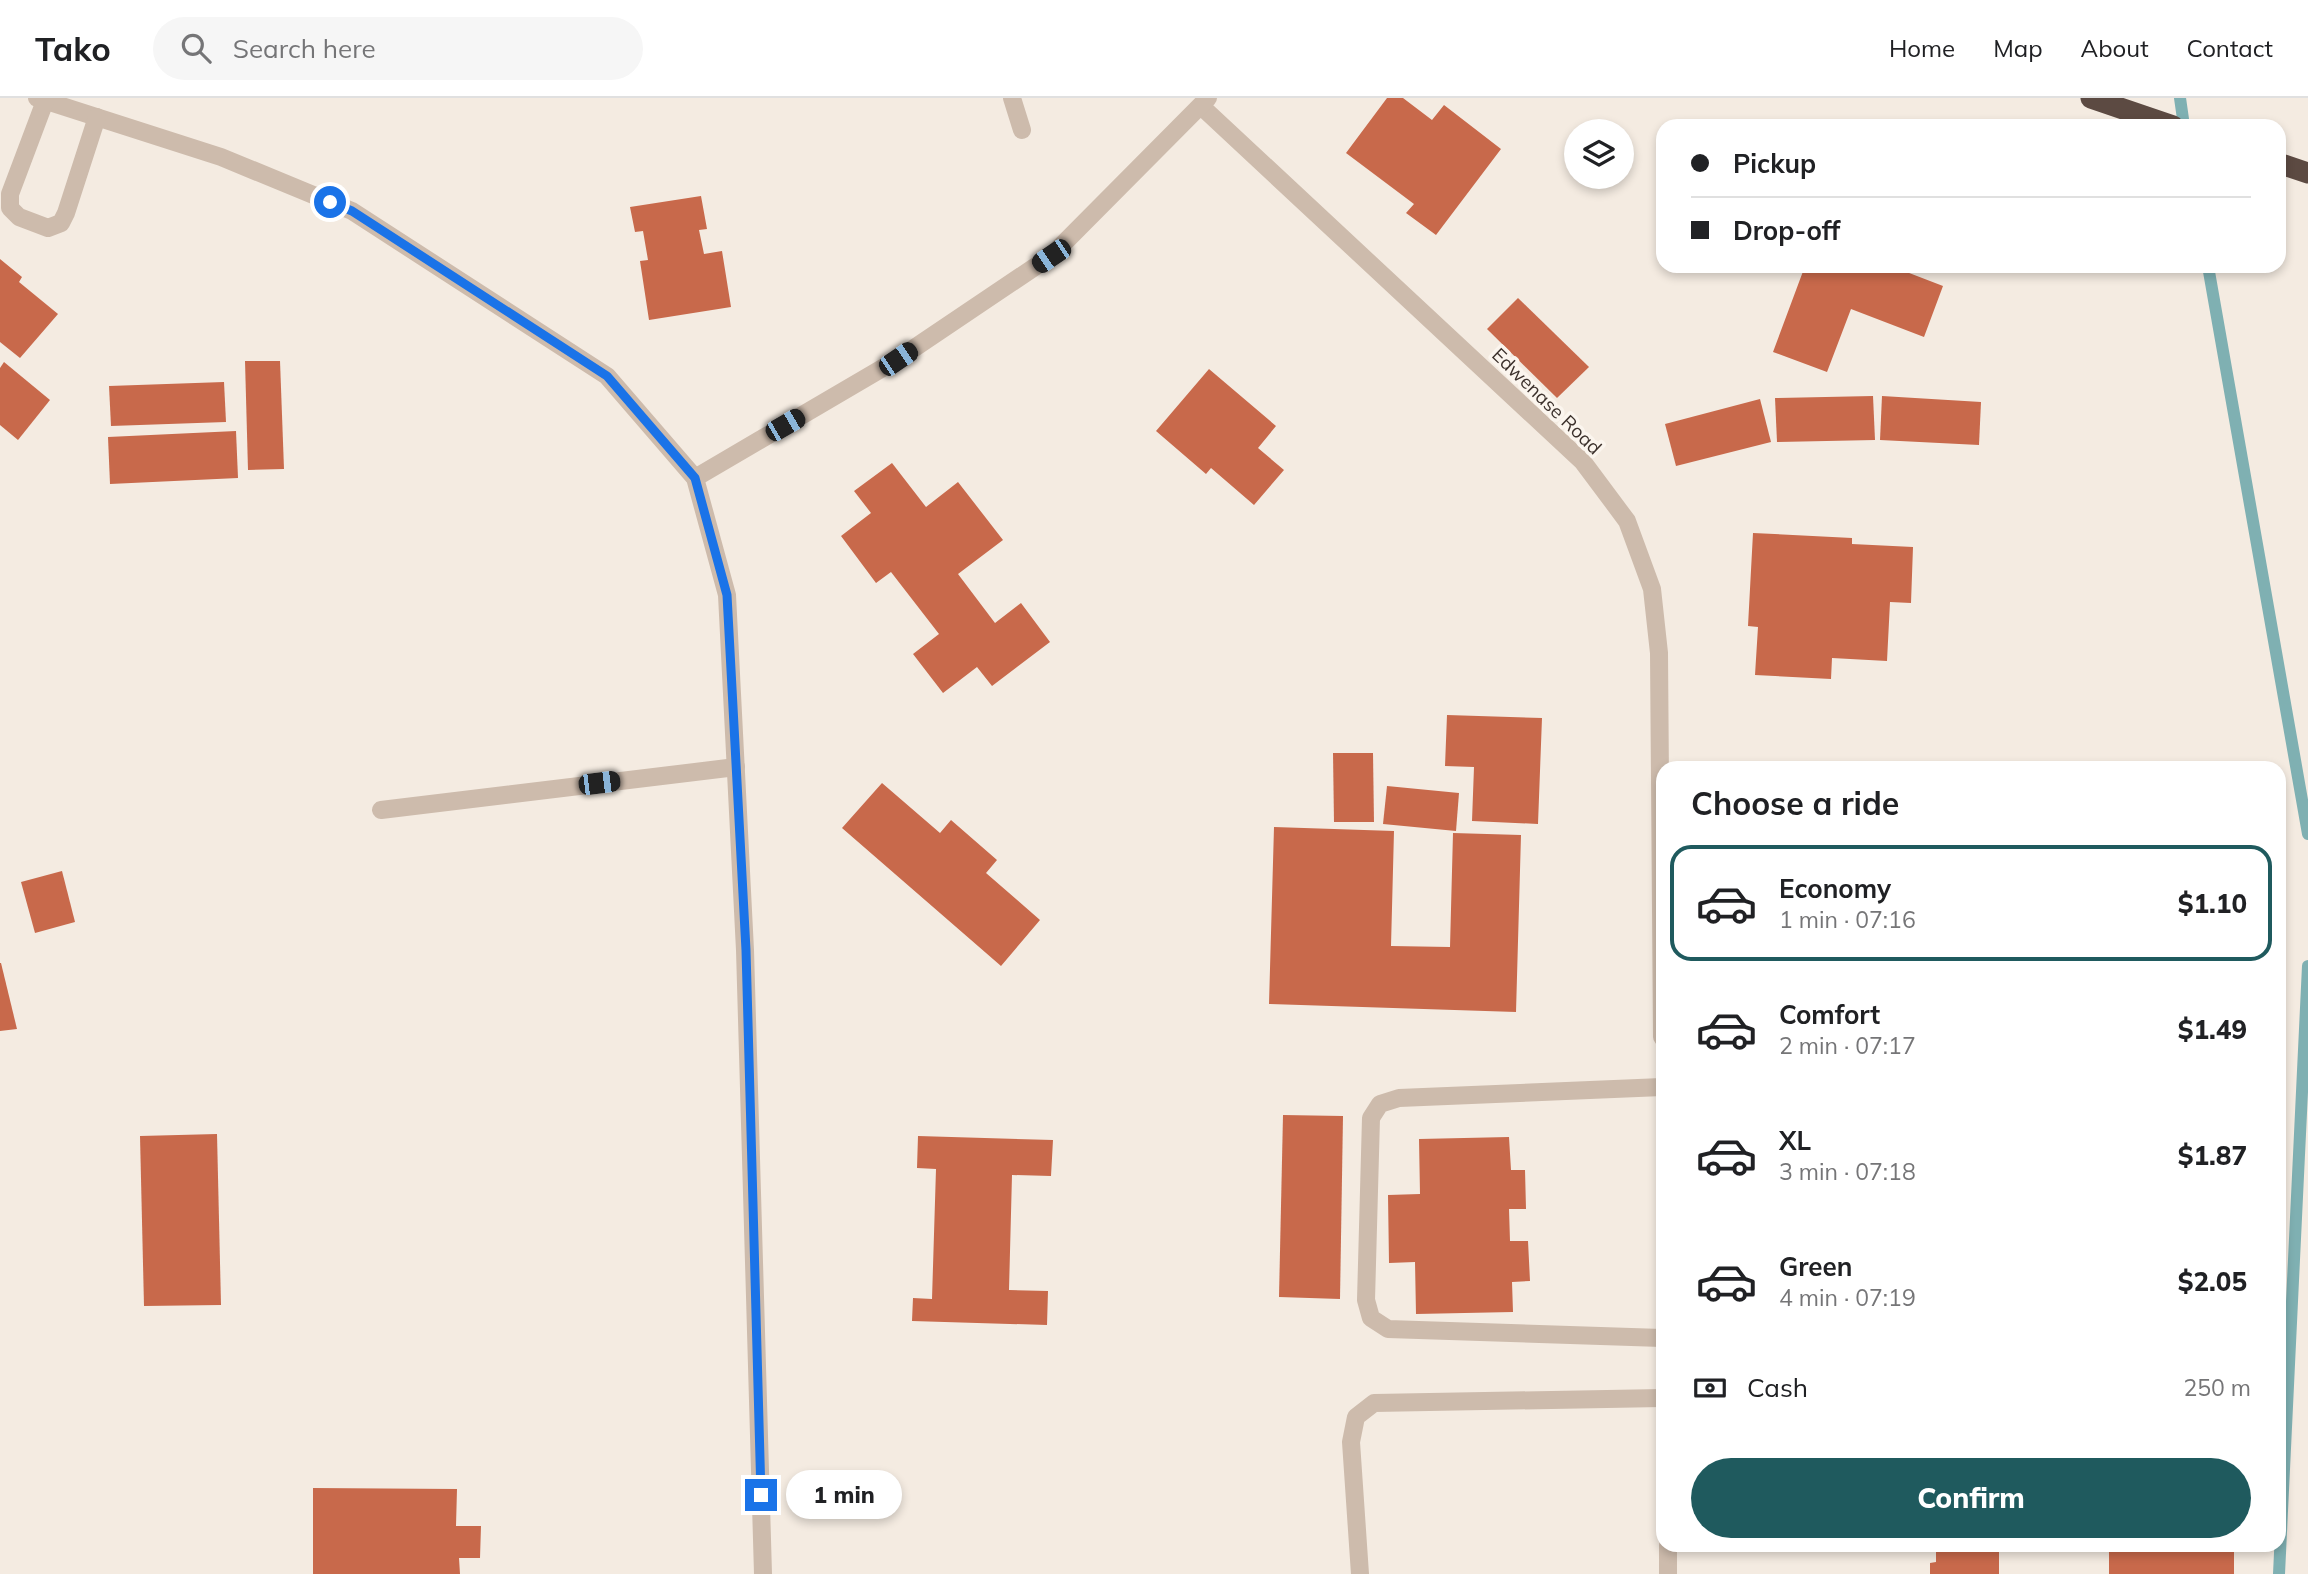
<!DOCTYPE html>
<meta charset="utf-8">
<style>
:root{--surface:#fff;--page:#f6f6f6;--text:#202124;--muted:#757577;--line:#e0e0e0;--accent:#1f5a5e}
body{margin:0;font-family:Mulish,sans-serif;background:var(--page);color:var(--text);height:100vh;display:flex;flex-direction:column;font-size:26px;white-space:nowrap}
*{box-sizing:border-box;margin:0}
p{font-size:23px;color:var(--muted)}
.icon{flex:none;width:38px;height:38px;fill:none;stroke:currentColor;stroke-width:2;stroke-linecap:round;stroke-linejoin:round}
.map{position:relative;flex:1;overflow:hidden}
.panel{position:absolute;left:1656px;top:663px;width:630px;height:791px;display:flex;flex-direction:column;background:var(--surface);border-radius:21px;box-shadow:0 4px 10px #0003}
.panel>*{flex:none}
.hud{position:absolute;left:1656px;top:21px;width:630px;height:154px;border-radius:21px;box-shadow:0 4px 10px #0003;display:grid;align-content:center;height:154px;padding:0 35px;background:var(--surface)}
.controls{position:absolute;left:1564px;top:21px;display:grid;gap:14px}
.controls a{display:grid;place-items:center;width:70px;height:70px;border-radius:50%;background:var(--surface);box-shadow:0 4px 10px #0003;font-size:35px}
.end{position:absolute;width:32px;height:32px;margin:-16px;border:9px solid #1a73e8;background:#fff;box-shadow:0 0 0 4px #fff}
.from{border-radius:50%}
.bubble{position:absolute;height:49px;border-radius:24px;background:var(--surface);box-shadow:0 4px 10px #0003;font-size:23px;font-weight:800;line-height:49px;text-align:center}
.car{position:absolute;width:21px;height:42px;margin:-21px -10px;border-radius:9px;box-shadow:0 0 5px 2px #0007;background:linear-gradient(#222 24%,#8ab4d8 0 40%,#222 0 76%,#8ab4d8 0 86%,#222 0)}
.hud b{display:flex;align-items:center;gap:24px;height:66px;font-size:26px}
.hud b+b{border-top:2px solid var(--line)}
.hud i{width:18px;height:18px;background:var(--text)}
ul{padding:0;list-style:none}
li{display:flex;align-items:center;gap:21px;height:116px;margin:0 14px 10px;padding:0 21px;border:4px solid transparent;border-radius:21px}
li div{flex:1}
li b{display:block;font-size:26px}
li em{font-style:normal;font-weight:800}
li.current{border-color:var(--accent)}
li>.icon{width:63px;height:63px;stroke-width:1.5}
h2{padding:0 35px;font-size:32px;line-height:84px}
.pay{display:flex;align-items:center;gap:18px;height:77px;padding:0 35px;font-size:26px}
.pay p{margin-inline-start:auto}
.cta{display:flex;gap:14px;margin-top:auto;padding:14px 35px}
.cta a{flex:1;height:80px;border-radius:42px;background:var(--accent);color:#fff;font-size:28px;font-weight:800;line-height:80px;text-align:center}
header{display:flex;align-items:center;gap:42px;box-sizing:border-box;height:98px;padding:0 35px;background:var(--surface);border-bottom:2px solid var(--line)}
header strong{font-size:33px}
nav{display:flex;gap:38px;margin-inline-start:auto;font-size:24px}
.search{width:490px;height:63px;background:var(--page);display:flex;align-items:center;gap:18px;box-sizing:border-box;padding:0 24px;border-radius:38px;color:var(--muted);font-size:26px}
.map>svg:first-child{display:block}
</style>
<header>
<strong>Tako</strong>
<div class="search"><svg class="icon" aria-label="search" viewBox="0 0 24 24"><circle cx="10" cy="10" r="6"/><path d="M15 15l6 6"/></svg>Search here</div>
<nav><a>Home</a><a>Map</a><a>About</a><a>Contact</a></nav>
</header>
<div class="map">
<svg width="2308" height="1476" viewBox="0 0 2308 1476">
<rect width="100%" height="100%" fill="#f4ebe1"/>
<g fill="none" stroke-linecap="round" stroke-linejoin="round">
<g stroke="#7fb0b2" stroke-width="12">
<polyline points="2180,0 2184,28"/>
<polyline points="2208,168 2308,736"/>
<polyline points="2279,1476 2308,868"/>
</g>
</g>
<g fill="#c8694b">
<polygon points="1387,0 1403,0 1432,22 1444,7 1501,51 1436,137 1406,115 1414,106 1346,55"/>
<polygon points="701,98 707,131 699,132 704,156 722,153 731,209 649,222 640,163 648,162 643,133 635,134 630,109"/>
<polygon points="0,161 22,179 19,184 58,216 20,260 0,244"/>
<polygon points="1805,168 1891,168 1943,188 1924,239 1851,211 1827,274 1773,254"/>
<polygon points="1518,200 1589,269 1557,300 1487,231"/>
<polygon points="245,263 280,263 284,371 248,372"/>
<polygon points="4,264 50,302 18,342 0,327 0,270"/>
<polygon points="1209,271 1276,328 1258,350 1284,372 1254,407 1211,370 1206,376 1156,333"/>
<polygon points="224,284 226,324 111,328 109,288"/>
<polygon points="1873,298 1875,342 1777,344 1775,300"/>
<polygon points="1882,298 1981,304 1979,347 1880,342"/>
<polygon points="1760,301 1771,344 1676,368 1665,326"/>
<polygon points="236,333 238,380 110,386 108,339"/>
<polygon points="892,365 926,409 958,384 1003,442 958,476 995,525 1021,505 1050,544 992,588 977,569 943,595 913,556 939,536 891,474 876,485 841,438 871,415 854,393"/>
<polygon points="1753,435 1852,440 1852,446 1913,449 1911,505 1890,504 1887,563 1832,560 1831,581 1755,577 1758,529 1748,528"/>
<polygon points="1447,617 1542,620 1538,726 1472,723 1474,669 1445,668"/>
<polygon points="1333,655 1373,655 1374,724 1334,724"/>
<polygon points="882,685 940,735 951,722 997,762 986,775 1040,822 1001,868 842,730"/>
<polygon points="1387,688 1459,695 1456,733 1383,726"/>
<polygon points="1274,729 1394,733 1391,848 1450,849 1453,735 1521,737 1516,914 1269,906"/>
<polygon points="62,773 75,824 35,835 21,784"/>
<polygon points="0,865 1,865 17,931 0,933"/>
<polygon points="1283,1017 1343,1018 1340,1201 1279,1199"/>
<polygon points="217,1036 221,1207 144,1208 140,1038"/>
<polygon points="918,1038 1053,1042 1051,1078 1012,1077 1009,1192 1048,1193 1047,1227 912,1223 913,1200 932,1201 936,1071 917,1070"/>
<polygon points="1509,1039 1511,1072 1525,1072 1526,1111 1509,1111 1510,1143 1528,1143 1530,1183 1512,1184 1513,1214 1416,1216 1415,1164 1389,1165 1388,1097 1420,1096 1419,1041"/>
<polygon points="313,1390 457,1391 456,1428 481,1428 480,1460 459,1460 460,1476 313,1476"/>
<polygon points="1936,1447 1999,1447 1999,1476 1930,1476 1930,1465 1936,1464"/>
<rect x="2109" y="1447" width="125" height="29"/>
</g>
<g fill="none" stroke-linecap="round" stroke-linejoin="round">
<g stroke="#cdbbac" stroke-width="18">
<polyline points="37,0 221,59 352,113 607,278 695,380 727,497 745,852 763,1476"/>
<polyline points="1012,0 1022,32"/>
<polyline points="45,3 10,96 10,110 19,119 48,130 61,125 66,115 97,19"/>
<polyline points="1202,9 1583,364 1627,423 1652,491 1659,555 1662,939"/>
<polyline points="695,380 898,261 1051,158 1208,0"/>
<polyline points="381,712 736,669"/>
<polyline points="1662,989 1399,1000 1380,1006 1371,1020 1366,1202 1371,1220 1388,1231 1662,1240"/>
<polyline points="1668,1447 1668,1476"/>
<polyline points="1360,1476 1351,1344 1356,1319 1374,1305 1662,1300"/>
</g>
<g stroke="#5c4a42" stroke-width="21">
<polyline points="2091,0 2173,28"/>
<polyline points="2278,65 2308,75"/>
</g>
</g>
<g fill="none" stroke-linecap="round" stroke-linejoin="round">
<polyline stroke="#1a73e8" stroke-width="9" points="330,104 352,113 607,278 695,380 727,497 746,852 761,1397"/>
</g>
<g text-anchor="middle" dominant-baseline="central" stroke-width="7" stroke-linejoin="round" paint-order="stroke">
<g font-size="19" fill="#3b302b" stroke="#fbf5ee">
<text transform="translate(1547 303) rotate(44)">Edwenase Road</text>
</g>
</g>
</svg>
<div class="controls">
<a><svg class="icon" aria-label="layers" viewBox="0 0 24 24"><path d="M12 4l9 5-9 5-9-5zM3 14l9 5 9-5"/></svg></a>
</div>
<i class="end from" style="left:330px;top:104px"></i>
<i class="end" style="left:761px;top:1397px"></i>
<div class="bubble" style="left:786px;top:1372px;width:116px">1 min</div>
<i class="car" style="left:1051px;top:158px;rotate:236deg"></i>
<i class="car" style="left:898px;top:261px;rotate:56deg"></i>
<i class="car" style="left:785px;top:327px;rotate:60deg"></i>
<i class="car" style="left:599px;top:685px;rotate:83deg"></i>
<div class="hud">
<b><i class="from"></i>Pickup</b>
<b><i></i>Drop-off</b>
</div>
<section class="panel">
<h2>Choose a ride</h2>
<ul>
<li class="current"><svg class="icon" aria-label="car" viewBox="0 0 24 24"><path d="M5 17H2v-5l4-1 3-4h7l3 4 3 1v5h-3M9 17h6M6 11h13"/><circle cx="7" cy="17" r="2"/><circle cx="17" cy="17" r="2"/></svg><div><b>Economy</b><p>1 min · 07:16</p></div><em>$1.10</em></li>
<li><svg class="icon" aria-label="car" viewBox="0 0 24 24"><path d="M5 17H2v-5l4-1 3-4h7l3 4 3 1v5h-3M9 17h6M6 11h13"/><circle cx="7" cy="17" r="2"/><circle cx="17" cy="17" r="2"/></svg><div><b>Comfort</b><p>2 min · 07:17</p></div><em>$1.49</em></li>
<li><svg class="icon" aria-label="car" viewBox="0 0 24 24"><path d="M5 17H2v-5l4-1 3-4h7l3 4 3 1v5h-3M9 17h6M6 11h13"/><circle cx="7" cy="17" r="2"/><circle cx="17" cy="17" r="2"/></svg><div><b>XL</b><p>3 min · 07:18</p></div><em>$1.87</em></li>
<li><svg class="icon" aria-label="car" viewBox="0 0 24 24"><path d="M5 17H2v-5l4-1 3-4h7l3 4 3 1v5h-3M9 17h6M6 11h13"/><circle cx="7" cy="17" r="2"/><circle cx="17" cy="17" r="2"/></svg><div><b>Green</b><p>4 min · 07:19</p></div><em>$2.05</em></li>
</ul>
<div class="pay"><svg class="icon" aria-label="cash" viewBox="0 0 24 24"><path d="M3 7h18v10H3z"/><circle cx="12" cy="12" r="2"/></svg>Cash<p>250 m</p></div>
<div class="cta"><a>Confirm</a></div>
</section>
</div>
